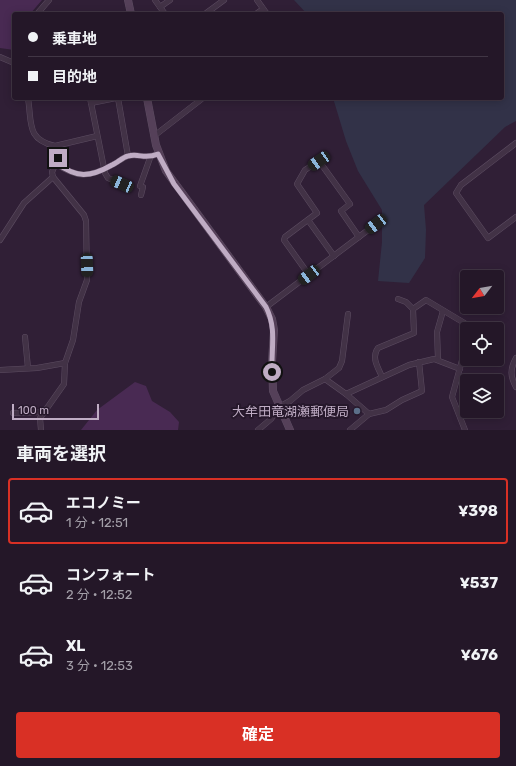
<!DOCTYPE html>
<html lang="ja">
<meta charset="utf-8">
<style>
:root{--surface:#241728;--page:#2c2030;--text:#f1f3f6;--muted:#a39fa8;--line:#413645;--accent:#d93025}
body{margin:0;font-family:Rubik,"Noto Sans JP",sans-serif;background:var(--page);color:var(--text);height:100vh;display:flex;flex-direction:column;font-size:15px;white-space:nowrap}
*{box-sizing:border-box;margin:0}
p{font-size:13px;color:var(--muted)}
.icon{flex:none;width:22px;height:22px;fill:none;stroke:currentColor;stroke-width:2;stroke-linecap:round;stroke-linejoin:round}
.map{position:relative;height:430px;overflow:hidden}
.drawer{display:flex;flex-direction:column;background:var(--surface);flex:1}
.drawer>*{flex:none}
.banner{position:absolute;left:12px;top:12px;width:492px;height:88px;border-radius:4px;box-shadow:0 2px 10px #0003,0 0 0 1px var(--line);display:grid;align-content:center;height:88px;padding:0 16px;background:var(--surface)}
.needle{width:26px;rotate:239deg}
.fabs{position:absolute;left:460px;top:270px;display:grid;gap:8px}
.fabs a{display:grid;place-items:center;width:44px;height:44px;border-radius:4px;background:var(--surface);box-shadow:0 2px 10px #0003,0 0 0 1px var(--line);font-size:20px}
.scale{position:absolute;left:12px;bottom:10px;width:87px;box-sizing:border-box;padding-left:4px;border:2px solid #bfacc4;border-top:0;font-size:11px;line-height:14px;white-space:nowrap;color:#bfacc4;-webkit-text-stroke:3px #26182b;paint-order:stroke}
.end{position:absolute;width:18px;height:18px;margin:-9px;border:5px solid #bfacc4;background:#111;box-shadow:0 0 0 2px #111}
.from{border-radius:50%}
.car{position:absolute;width:12px;height:24px;margin:-12px -6px;border-radius:5px;box-shadow:0 0 3px 1px #0007;background:linear-gradient(#222 24%,#8ab4d8 0 40%,#222 0 76%,#8ab4d8 0 86%,#222 0)}
.banner b{display:flex;align-items:center;gap:14px;height:38px;font-size:15px}
.banner b+b{border-top:1px solid var(--line)}
.banner i{width:10px;height:10px;background:var(--text)}
ul{padding:0;list-style:none}
li{display:flex;align-items:center;gap:12px;height:66px;margin:0 8px 6px;padding:0 8px;border:2px solid transparent;border-radius:4px}
li div{flex:1}
li b{display:block;font-size:15px}
li em{font-style:normal;font-weight:700}
li.on{border-color:var(--accent)}
li>.icon{width:36px;height:36px;stroke-width:1.5}
h2{padding:0 16px;font-size:18px;line-height:48px}
.cta{display:flex;gap:8px;margin-top:auto;padding:8px 16px}
.cta a{flex:1;height:46px;border-radius:4px;background:var(--accent);color:#fff;font-size:16px;font-weight:700;line-height:46px;text-align:center}
.map>svg:first-child{display:block}
</style>
<div class="map">
<svg width="516" height="430" viewBox="0 0 516 430">
<rect width="100%" height="100%" fill="#301f36"/>
<polygon fill="#323248" points="294,0 516,0 516,121 505,127 424,205 426,230 425,258 409,283 378,281 382,242 382,210 358,171 346,141 333,98 502,98 502,14 307,14"/>
<g fill="#492a53">
<polygon points="0,0 42,0 30,14 14,14 14,50 0,48"/>
<polygon points="135,382 146,386 152,401 170,412 179,422 178,430 81,430 97,410"/>
</g>
<g fill="none" stroke-linecap="round" stroke-linejoin="round">
<g stroke="#5d4d62" stroke-width="6">
<g id="street">
<polyline points="155,0 165,14"/>
<polyline points="257,0 267,14"/>
<polyline points="160,7 170,0"/>
<polyline points="37,14 49,0"/>
<polyline points="205,14 224,0"/>
<polyline points="256,14 263,9"/>
<polyline points="0,57 14,63"/>
<path d="M 28,98 C 32,123 26,139 55,146 L 58,158 L 52,172 L 53,177 L 84,215 L 86,221 L 87,280 L 79,302 L 73,340 L 65,363 L 64,384 L 40,418 L 41,430"/>
<polyline points="90,98 105,173 108,178 122,184"/>
<polyline points="118,98 128,156"/>
<polyline points="91,103 116,98"/>
<polyline points="154,136 203,98"/>
<polyline points="516,143 461,185 456,193 488,238 516,217"/>
<polyline points="55,146 97,136"/>
<path d="M 55,163 C 77,178 89,178 112,165 C 117,163 123,157 128,156 C 140,153 144,160 158,154"/>
<polyline points="141,195 143,187 140,186 150,158"/>
<polyline points="308,220 334,256"/>
<polyline points="0,240 24,203 53,177"/>
<polyline points="309,275 284,240 285,237 317,213 297,184 305,170 319,161 350,204 341,211 359,237"/>
<polyline points="398,299 406,302 413,309 426,300 471,327 471,329"/>
<polyline points="266,307 376,224"/>
<polyline points="25,337 28,368"/>
<path d="M 516,358 C 510,369 510,376 516,387"/>
<polyline points="438,359 437,332 443,311"/>
<polyline points="0,370 37,368 65,363"/>
<path d="M 382,377 C 378,367 371,358 378,348 L 414,333 L 413,309"/>
<polyline points="325,379 339,368 342,361 348,314"/>
<polyline points="346,394 409,365 434,359 460,369"/>
<polyline points="13,413 44,412"/>
<polyline points="258,430 271,419 279,407 290,401 303,390 325,379 346,394 369,414"/>
<polyline points="350,430 369,414 386,410 402,400 422,391 419,362"/>
<polyline points="465,430 452,397 467,342"/>
</g>
</g>
<g stroke="#5d4d62" stroke-width="8">
<g id="secondary">
<polyline points="128,0 131,14"/>
<polyline points="147,98 156,145 166,171 266,307 272,319 274,330 272,362 273,391 290,430"/>
</g>
</g>
<use href="#street" stroke="#423246" stroke-width="5"/>
<use href="#secondary" stroke="#554059" stroke-width="7"/>
</g>
<g fill="none" stroke-linecap="round" stroke-linejoin="round">
<path stroke="#bfacc4" stroke-width="5" d="M 58,158 L 56,163 C 77,178 89,178 112,165 C 117,163 123,157 128,156 C 140,153 144,160 158,154 L 174,184 L 266,307 C 277,329 271,348 272,372"/>
</g>
<circle fill="#5c6f8a" stroke="#26182b" stroke-width="1.5" cx="357" cy="411" r="4"/>
<g text-anchor="middle" dominant-baseline="central" stroke-width="4" stroke-linejoin="round" paint-order="stroke">
<g font-size="13" fill="#bfacc4" stroke="#26182b" text-anchor="end">
<text x="349" y="411">大牟田竜湖瀬郵便局</text>
</g>
</g>
</svg>
<div class="fabs">
<a><svg class="needle" viewBox="-14 -14 28 28"><path d="M0-13l5 13h-10z" fill="#e53935"/><path d="M0 13l5-13h-10z" fill="#a39fa8"/></svg></a>
<a><svg class="icon" aria-label="locate" viewBox="0 0 24 24"><circle cx="12" cy="12" r="6"/><path d="M12 2v4M12 18v4M2 12h4M18 12h4"/></svg></a>
<a><svg class="icon" aria-label="layers" viewBox="0 0 24 24"><path d="M12 4l9 5-9 5-9-5zM3 14l9 5 9-5"/></svg></a>
</div>
<div class="scale">100 m</div>
<i class="end from" style="left:272px;top:372px"></i>
<i class="end" style="left:58px;top:158px"></i>
<i class="car" style="left:319px;top:161px;rotate:236deg"></i>
<i class="car" style="left:122px;top:184px;rotate:293deg"></i>
<i class="car" style="left:376px;top:224px;rotate:233deg"></i>
<i class="car" style="left:87px;top:265px;rotate:178deg"></i>
<i class="car" style="left:309px;top:275px;rotate:233deg"></i>
<div class="banner">
<b><i class="from"></i>乗車地</b>
<b><i></i>目的地</b>
</div>
</div>
<section class="drawer">
<h2>車両を選択</h2>
<ul>
<li class="on"><svg class="icon" aria-label="car" viewBox="0 0 24 24"><path d="M5 17H2v-5l4-1 3-4h7l3 4 3 1v5h-3M9 17h6M6 11h13"/><circle cx="7" cy="17" r="2"/><circle cx="17" cy="17" r="2"/></svg><div><b>エコノミー</b><p>1 分 · 12:51</p></div><em>¥398</em></li>
<li><svg class="icon" aria-label="car" viewBox="0 0 24 24"><path d="M5 17H2v-5l4-1 3-4h7l3 4 3 1v5h-3M9 17h6M6 11h13"/><circle cx="7" cy="17" r="2"/><circle cx="17" cy="17" r="2"/></svg><div><b>コンフォート</b><p>2 分 · 12:52</p></div><em>¥537</em></li>
<li><svg class="icon" aria-label="car" viewBox="0 0 24 24"><path d="M5 17H2v-5l4-1 3-4h7l3 4 3 1v5h-3M9 17h6M6 11h13"/><circle cx="7" cy="17" r="2"/><circle cx="17" cy="17" r="2"/></svg><div><b>XL</b><p>3 分 · 12:53</p></div><em>¥676</em></li>
</ul>
<div class="cta"><a>確定</a></div>
</section>
